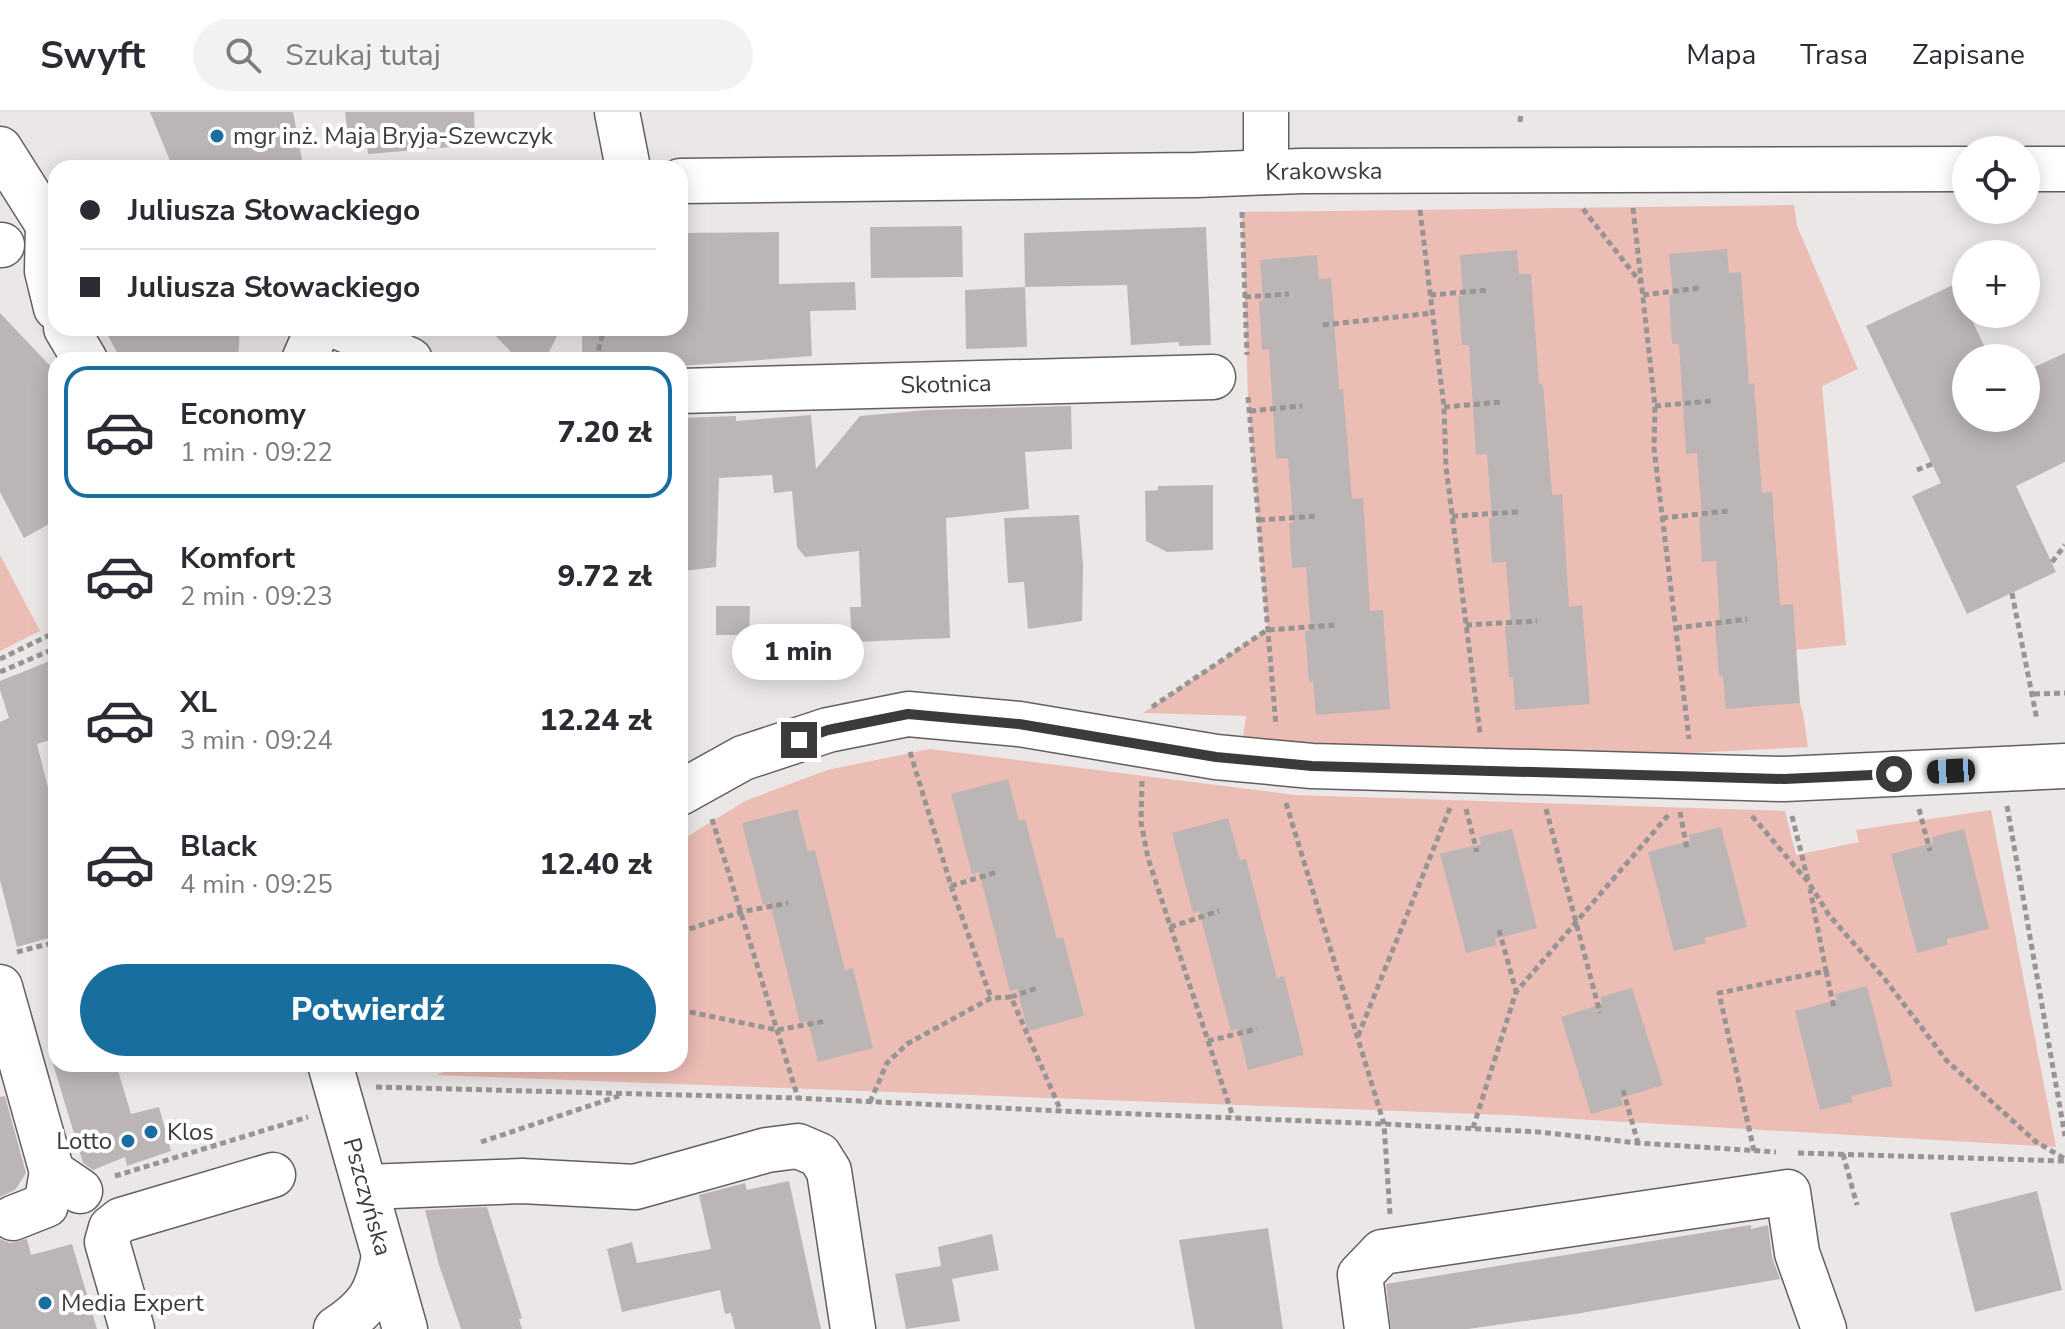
<!DOCTYPE html>
<html lang="pl">
<meta charset="utf-8">
<style>
:root{--surface:#fff;--page:#f2f2f3;--text:#2b2b33;--muted:#7c7c81;--line:#e1e1e2;--accent:#186f9f}
body{margin:0;font-family:"Nunito Sans",sans-serif;background:var(--page);color:var(--text);height:100vh;display:flex;flex-direction:column;font-size:30px;white-space:nowrap}
*{box-sizing:border-box;margin:0}
p{font-size:26px;color:var(--muted)}
.icon{flex:none;width:44px;height:44px;fill:none;stroke:currentColor;stroke-width:2;stroke-linecap:round;stroke-linejoin:round}
.map{position:relative;flex:1;overflow:hidden}
.side{position:absolute;left:48px;top:240px;width:640px;height:720px;display:flex;flex-direction:column;background:var(--surface);border-radius:24px;box-shadow:0 4px 20px #0003}
.side>*{flex:none}
.guide{position:absolute;left:48px;top:48px;width:640px;height:176px;border-radius:24px;box-shadow:0 4px 20px #0003;display:grid;align-content:center;height:176px;padding:0 32px;background:var(--surface)}
.tools{position:absolute;left:1952px;top:24px;display:grid;gap:16px}
.tools a{display:grid;place-items:center;width:88px;height:88px;border-radius:50%;background:var(--surface);box-shadow:0 4px 20px #0003;font-size:40px}
.end{position:absolute;width:36px;height:36px;margin:-18px;border:10px solid #3c3a3a;background:#fff;box-shadow:0 0 0 4px #fff}
.from{border-radius:50%}
.bubble{position:absolute;height:56px;border-radius:28px;background:var(--surface);box-shadow:0 4px 20px #0003;font-size:26px;font-weight:800;line-height:56px;text-align:center}
.car{position:absolute;width:24px;height:48px;margin:-24px -12px;border-radius:10px;box-shadow:0 0 6px 2px #0007;background:linear-gradient(#222 24%,#8ab4d8 0 40%,#222 0 76%,#8ab4d8 0 86%,#222 0)}
.guide b{display:flex;align-items:center;gap:28px;height:76px;font-size:30px}
.guide b+b{border-top:2px solid var(--line)}
.guide i{width:20px;height:20px;background:var(--text)}
ul{padding:14px 0 0;list-style:none}
li{display:flex;align-items:center;gap:24px;height:132px;margin:0 16px 12px;padding:0 16px;border:4px solid transparent;border-radius:24px}
li div{flex:1}
li b{display:block;font-size:30px}
li em{font-style:normal;font-weight:800}
li.current{border-color:var(--accent)}
li>.icon{width:72px;height:72px;stroke-width:1.5}
.action{display:flex;gap:16px;margin-top:auto;padding:16px 32px}
.action a{flex:1;height:92px;border-radius:48px;background:var(--accent);color:#fff;font-size:32px;font-weight:800;line-height:92px;text-align:center}
header{display:flex;align-items:center;gap:48px;box-sizing:border-box;height:112px;padding:0 40px;background:var(--surface);border-bottom:2px solid var(--line)}
header strong{font-size:38px}
nav{display:flex;gap:44px;margin-inline-start:auto;font-size:28px}
.search{width:560px;height:72px;background:var(--page);display:flex;align-items:center;gap:20px;box-sizing:border-box;padding:0 28px;border-radius:44px;color:var(--muted);font-size:30px}
.map>svg:first-child{display:block}
</style>
<header>
<strong>Swyft</strong>
<div class="search"><svg class="icon" aria-label="search" viewBox="0 0 24 24"><circle cx="10" cy="10" r="6"/><path d="M15 15l6 6"/></svg>Szukaj tutaj</div>
<nav><a>Mapa</a><a>Trasa</a><a>Zapisane</a></nav>
</header>
<div class="map">
<svg width="2065" height="1217" viewBox="0 0 2065 1217">
<rect width="100%" height="100%" fill="#ece7e7"/>
<g fill="#ecbdb5">
<polygon points="1794,93 1797,114 1858,257 1822,274 1846,533 1784,539 1803,601 1808,635 1690,641 1483,643 1242,633 1246,604 1143,601 1267,517 1248,287 1242,100"/>
<polygon points="0,443 40,519 0,539"/>
<polygon points="930,637 1296,683 1785,699 1796,743 1859,730 1856,718 1991,698 2056,1035 1507,1003 436,963 467,952 680,952 680,729 745,689 827,658"/>
</g>
<g fill="#bbb6b5">
<polygon points="150,0 293,0 302,48 260,56 173,56"/>
<polygon points="345,0 474,0 475,33 368,42 367,33 349,35"/>
<polygon points="962,114 963,165 871,166 870,115"/>
<polygon points="1206,115 1211,233 1179,234 1179,230 1131,233 1127,173 1025,175 1024,121"/>
<polygon points="779,120 779,172 855,170 856,198 810,199 812,244 680,254 680,248 582,248 582,224 643,222 643,216 680,216 680,121"/>
<polygon points="1727,137 1729,161 1741,160 1749,272 1754,271 1762,381 1772,380 1780,493 1793,492 1800,591 1726,597 1723,564 1719,564 1715,513 1720,512 1716,449 1702,450 1699,405 1702,404 1697,341 1686,342 1679,232 1672,232 1669,183 1673,182 1669,142"/>
<polygon points="1517,138 1519,162 1531,162 1539,272 1543,272 1552,383 1562,382 1569,495 1582,493 1590,592 1515,598 1513,565 1509,565 1505,514 1511,514 1506,450 1492,451 1489,406 1492,406 1487,342 1476,343 1469,233 1462,233 1458,184 1463,184 1460,143"/>
<polygon points="1317,143 1319,167 1331,166 1339,277 1343,277 1352,387 1363,386 1370,499 1383,498 1390,597 1316,603 1313,569 1309,570 1305,519 1311,518 1306,455 1292,456 1289,411 1293,411 1288,346 1276,347 1269,237 1262,238 1259,189 1263,189 1260,148"/>
<polygon points="1955,172 1966,195 1966,202 1969,202 1990,246 1966,246 1966,306 2026,306 2026,259 2065,241 2065,350 2016,374 2056,460 1967,502 1912,384 1941,371 1866,214"/>
<polygon points="1025,175 1027,235 966,237 965,178"/>
<polygon points="0,201 56,260 56,408 24,426 0,380"/>
<polygon points="104,216 240,216 238,248 121,248"/>
<polygon points="488,216 561,216 545,248 522,248 515,244"/>
<polygon points="1071,294 1072,337 1025,340 1029,397 946,406 950,526 852,530 850,495 861,495 859,439 805,445 797,435 792,379 774,381 772,363 719,366 716,455 684,459 686,367 680,368 680,306 736,304 736,309 811,303 816,357 860,304 928,298"/>
<polygon points="1213,373 1213,438 1167,440 1146,429 1145,379 1158,378 1158,374"/>
<polygon points="1079,403 1083,453 1082,509 1028,517 1024,470 1008,471 1004,406"/>
<polygon points="716,494 750,494 749,523 716,523"/>
<polygon points="50,549 56,565 56,626 37,632 56,708 56,824 17,835 0,768 0,610 9,606 0,578 0,569"/>
<polygon points="1008,667 1019,709 1025,707 1057,827 1063,825 1084,904 1028,919 1017,877 1010,879 979,760 972,762 951,682"/>
<polygon points="797,697 808,740 815,738 845,858 853,856 873,936 818,950 808,909 800,911 770,791 763,793 742,711"/>
<polygon points="1228,706 1240,748 1246,747 1277,866 1284,864 1304,943 1248,958 1238,917 1231,919 1199,799 1193,801 1172,721"/>
<polygon points="1721,715 1747,815 1704,826 1706,831 1674,839 1648,740 1690,729 1689,723"/>
<polygon points="1512,717 1537,816 1495,827 1497,833 1466,841 1440,742 1481,732 1479,725"/>
<polygon points="1964,717 1989,817 1947,827 1948,833 1917,841 1891,742 1933,731 1932,725"/>
<polygon points="1867,874 1893,974 1851,984 1853,990 1820,998 1795,899 1837,888 1835,882"/>
<polygon points="1632,876 1663,973 1621,986 1623,993 1591,1002 1561,905 1602,892 1600,885"/>
<polygon points="53,952 116,952 131,1002 159,995 171,1039 127,1054 125,1045 93,1058 83,1051"/>
<polygon points="5,984 26,1061 15,1078 0,1085 0,985"/>
<polygon points="789,1069 821,1217 735,1217 731,1201 725,1202 720,1178 622,1200 607,1137 632,1130 637,1151 711,1137 699,1083 745,1071 747,1078"/>
<polygon points="2037,1079 2062,1178 1975,1200 1950,1101"/>
<polygon points="487,1095 522,1206 519,1207 522,1217 461,1217 439,1153 425,1098"/>
<polygon points="1751,1113 1751,1117 1768,1113 1772,1145 1780,1167 1575,1202 1468,1217 1391,1217 1386,1172"/>
<polygon points="1268,1116 1283,1217 1195,1217 1179,1128"/>
<polygon points="992,1122 999,1158 952,1167 960,1209 906,1217 895,1162 941,1154 938,1135"/>
<polygon points="0,1127 10,1131 27,1127 31,1143 72,1132 97,1217 0,1217"/>
</g>
<g fill="none" stroke-linecap="round" stroke-linejoin="round">
<g stroke="#635f5e" stroke-width="47">
<g id="minor">
<polyline points="617,0 628,56"/>
<polyline points="0,37 48,113"/>
<polyline points="2026,57 2065,57"/>
<polyline points="1266,60 1266,0"/>
<path id="s1" d="M 680,69 L 1196,63 L 1301,59 L 1966,57"/>
<polyline points="48,113 47,159 56,196"/>
<polyline points="0,133 2,133"/>
<polyline points="66,216 85,248"/>
<polyline points="341,216 410,248"/>
<polyline points="304,248 318,216"/>
<path id="s2" d="M 680,279 L 1213,265"/>
<polyline points="680,681 743,646 828,618 908,602 1019,612 1216,645 1312,654 1784,667 2065,654"/>
<polyline points="0,875 52,1060 80,1079"/>
<path id="s3" d="M 330,952 L 405,1217"/>
<polyline points="366,1075 522,1069 635,1075 767,1038 798,1034 819,1043 829,1059 853,1217"/>
<polyline points="13,1106 46,1093 52,1060"/>
<polyline points="132,1217 107,1130 111,1116 121,1108 273,1063"/>
<path d="M 336,1217 C 368,1196 377,1182 384,1144"/>
<polyline points="1367,1217 1360,1163 1382,1140 1788,1080 1797,1141 1824,1217"/>
</g>
</g>
<g stroke="#979494" stroke-width="5" stroke-dasharray="6 4" stroke-linecap="butt">
<polyline points="1520,10 1521,0"/>
<polyline points="1633,96 1655,294 1654,336 1689,627"/>
<polyline points="1583,97 1641,171"/>
<polyline points="1420,98 1444,295 1446,355 1480,621"/>
<polyline points="1242,100 1247,243"/>
<polyline points="1430,183 1489,178"/>
<polyline points="1643,183 1699,176"/>
<polyline points="1245,185 1289,182"/>
<polyline points="1323,213 1433,201"/>
<polyline points="596,248 604,216"/>
<polyline points="1248,285 1276,614"/>
<polyline points="1655,294 1712,289"/>
<polyline points="1444,295 1502,290"/>
<polyline points="1250,299 1302,294"/>
<polyline points="1917,358 1932,352"/>
<polyline points="1452,404 1518,400"/>
<polyline points="1662,406 1728,399"/>
<polyline points="1259,408 1318,404"/>
<polyline points="2052,450 2065,433"/>
<polyline points="2012,481 2037,608"/>
<polyline points="1466,513 1537,509"/>
<polyline points="1676,516 1747,507"/>
<polyline points="0,547 56,520"/>
<polyline points="0,560 56,536"/>
<polyline points="2034,582 2065,581"/>
<polyline points="1152,595 1267,518 1337,513"/>
<polyline points="910,640 953,780 991,886"/>
<polyline points="1142,669 1141,710 1148,746 1233,1005"/>
<polyline points="1286,691 1384,1012 1390,1102"/>
<polyline points="2007,694 2065,1024"/>
<polyline points="1466,697 1477,740"/>
<polyline points="1546,697 1600,901"/>
<polyline points="1919,697 1930,739"/>
<polyline points="1680,700 1687,737"/>
<polyline points="1752,704 1809,771 1829,803 1884,866 1947,949 2035,1029 2065,1047"/>
<polyline points="1792,704 1808,768"/>
<polyline points="712,707 798,986"/>
<polyline points="951,774 997,760"/>
<polyline points="1170,815 1219,799"/>
<polyline points="1499,818 1516,879"/>
<polyline points="680,820 741,800 788,791"/>
<polyline points="17,840 56,830"/>
<polyline points="1826,859 1834,896"/>
<polyline points="1011,885 1037,876"/>
<polyline points="680,898 777,918 826,909"/>
<polyline points="1358,924 1450,696"/>
<polyline points="1208,929 1257,917"/>
<polyline points="376,975 798,986 1061,999 1384,1012 1539,1020 1638,1031 1776,1040"/>
<polyline points="1623,978 1638,1031"/>
<polyline points="870,990 887,951 907,932 991,886 1011,885 1061,999"/>
<polyline points="1473,1016 1516,880 1670,701"/>
<polyline points="481,1030 619,984"/>
<polyline points="1754,1039 1719,881 1826,859 1810,777"/>
<polyline points="1798,1041 2065,1049"/>
<polyline points="1843,1042 1857,1093"/>
<polyline points="115,1064 308,1005"/>
</g>
<use href="#minor" stroke="#fff" stroke-width="44"/>
</g>
<g fill="none" stroke-linecap="round" stroke-linejoin="round">
<polyline stroke="#3c3a3a" stroke-width="10" points="799,628 828,618 908,602 1019,612 1216,645 1312,654 1784,667 1894,662"/>
</g>
<g fill="#186f9f" stroke="#fff" stroke-width="3">
<circle cx="217" cy="24" r="8"/>
<circle cx="151" cy="1020" r="8"/>
<circle cx="128" cy="1029" r="8"/>
<circle cx="45" cy="1191" r="8"/>
</g>
<g text-anchor="middle" dominant-baseline="central" stroke-width="8" stroke-linejoin="round" paint-order="stroke">
<g font-size="24" fill="#3c3a3a" stroke="#fff" text-anchor="start">
<text x="233" y="24">mgr inż. Maja Bryja-Szewczyk</text>
<text x="167" y="1020">Klos</text>
<text x="112" y="1029" text-anchor="end">Lotto</text>
<text x="61" y="1191">Media Expert</text>
</g>
<g font-size="24" fill="#3c3a3a" stroke="#fff">
<text stroke="none"><textPath href="#s1" startOffset="644">Krakowska</textPath></text>
<text stroke="none"><textPath href="#s2" startOffset="266">Skotnica</textPath></text>
<text stroke="none"><textPath href="#s3" startOffset="138">Pszczyńska</textPath></text>
</g>
</g>
</svg>
<div class="tools">
<a><svg class="icon" aria-label="locate" viewBox="0 0 24 24"><circle cx="12" cy="12" r="6"/><path d="M12 2v4M12 18v4M2 12h4M18 12h4"/></svg></a>
<a>+</a>
<a>−</a>
</div>
<i class="end from" style="left:1894px;top:662px"></i>
<i class="end" style="left:799px;top:628px"></i>
<div class="bubble" style="left:732px;top:512px;width:132px">1 min</div>
<i class="car" style="left:1951px;top:659px;rotate:267deg"></i>
<div class="guide">
<b><i class="from"></i>Juliusza Słowackiego</b>
<b><i></i>Juliusza Słowackiego</b>
</div>
<section class="side">
<ul>
<li class="current"><svg class="icon" aria-label="car" viewBox="0 0 24 24"><path d="M5 17H2v-5l4-1 3-4h7l3 4 3 1v5h-3M9 17h6M6 11h13"/><circle cx="7" cy="17" r="2"/><circle cx="17" cy="17" r="2"/></svg><div><b>Economy</b><p>1 min · 09:22</p></div><em>7.20 zł</em></li>
<li><svg class="icon" aria-label="car" viewBox="0 0 24 24"><path d="M5 17H2v-5l4-1 3-4h7l3 4 3 1v5h-3M9 17h6M6 11h13"/><circle cx="7" cy="17" r="2"/><circle cx="17" cy="17" r="2"/></svg><div><b>Komfort</b><p>2 min · 09:23</p></div><em>9.72 zł</em></li>
<li><svg class="icon" aria-label="car" viewBox="0 0 24 24"><path d="M5 17H2v-5l4-1 3-4h7l3 4 3 1v5h-3M9 17h6M6 11h13"/><circle cx="7" cy="17" r="2"/><circle cx="17" cy="17" r="2"/></svg><div><b>XL</b><p>3 min · 09:24</p></div><em>12.24 zł</em></li>
<li><svg class="icon" aria-label="car" viewBox="0 0 24 24"><path d="M5 17H2v-5l4-1 3-4h7l3 4 3 1v5h-3M9 17h6M6 11h13"/><circle cx="7" cy="17" r="2"/><circle cx="17" cy="17" r="2"/></svg><div><b>Black</b><p>4 min · 09:25</p></div><em>12.40 zł</em></li>
</ul>
<div class="action"><a>Potwierdź</a></div>
</section>
</div>
